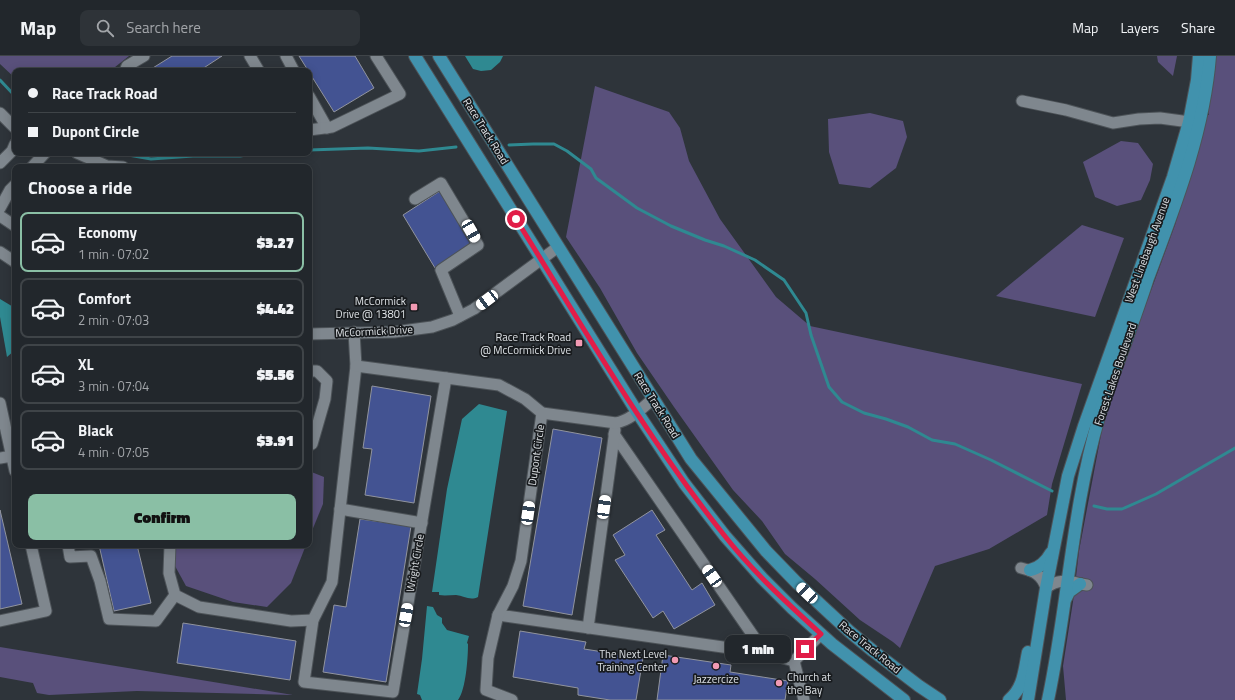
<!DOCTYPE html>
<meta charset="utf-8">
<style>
:root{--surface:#22272c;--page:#2e3338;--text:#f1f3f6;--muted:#a2a5a9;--line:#3f4448;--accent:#8abfa5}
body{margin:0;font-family:"Titillium Web",sans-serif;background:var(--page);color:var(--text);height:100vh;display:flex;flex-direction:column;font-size:15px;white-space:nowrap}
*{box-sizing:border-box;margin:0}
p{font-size:13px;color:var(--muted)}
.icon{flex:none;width:22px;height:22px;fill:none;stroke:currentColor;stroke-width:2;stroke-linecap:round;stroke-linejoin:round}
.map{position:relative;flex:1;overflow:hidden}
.sheet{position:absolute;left:12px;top:108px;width:300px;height:384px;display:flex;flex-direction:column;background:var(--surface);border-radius:8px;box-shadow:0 2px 10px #0003,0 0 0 1px var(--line)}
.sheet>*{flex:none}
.top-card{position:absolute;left:12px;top:12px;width:300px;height:88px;border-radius:8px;box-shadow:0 2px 10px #0003,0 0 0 1px var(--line);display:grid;align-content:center;height:88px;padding:0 16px;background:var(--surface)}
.end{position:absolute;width:18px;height:18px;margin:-9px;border:5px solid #e11d48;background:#fff;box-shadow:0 0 0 2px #fff}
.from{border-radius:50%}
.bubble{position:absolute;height:28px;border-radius:8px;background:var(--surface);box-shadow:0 2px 10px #0003,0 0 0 1px var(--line);font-size:13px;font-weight:800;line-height:28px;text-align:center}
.car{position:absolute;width:12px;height:24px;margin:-12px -6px;border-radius:5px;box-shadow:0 0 3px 1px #0007;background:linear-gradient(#fff 24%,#345 0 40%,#fff 0 76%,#345 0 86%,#fff 0)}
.top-card b{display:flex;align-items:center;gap:14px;height:38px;font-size:15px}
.top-card b+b{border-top:1px solid var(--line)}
.top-card i{width:10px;height:10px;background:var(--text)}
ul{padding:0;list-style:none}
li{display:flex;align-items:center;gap:12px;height:60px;margin:0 8px 6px;padding:0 8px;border:2px solid var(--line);border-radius:8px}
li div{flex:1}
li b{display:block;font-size:15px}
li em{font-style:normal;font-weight:800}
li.on{border-color:var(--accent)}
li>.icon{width:36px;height:36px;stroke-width:1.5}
h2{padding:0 16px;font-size:18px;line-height:48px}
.action{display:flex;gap:8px;margin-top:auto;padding:8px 16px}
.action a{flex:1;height:46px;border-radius:8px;background:var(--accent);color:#111;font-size:16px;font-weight:800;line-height:46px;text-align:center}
header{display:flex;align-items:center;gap:24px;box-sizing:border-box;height:56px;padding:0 20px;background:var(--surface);border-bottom:1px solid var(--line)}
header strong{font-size:19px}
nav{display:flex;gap:22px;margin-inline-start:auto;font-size:14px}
.search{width:280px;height:36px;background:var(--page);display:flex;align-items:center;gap:10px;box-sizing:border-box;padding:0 14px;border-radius:8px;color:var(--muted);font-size:15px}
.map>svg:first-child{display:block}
</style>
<header>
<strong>Map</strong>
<div class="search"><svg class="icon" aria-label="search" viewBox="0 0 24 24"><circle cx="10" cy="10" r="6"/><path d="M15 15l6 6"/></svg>Search here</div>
<nav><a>Map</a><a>Layers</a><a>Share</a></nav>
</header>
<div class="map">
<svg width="1235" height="644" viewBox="0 0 1235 644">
<rect width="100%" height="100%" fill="#2e343a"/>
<g fill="#59507b">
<polygon points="0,0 129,0 110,15 15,15 15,22 0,8"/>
<polygon points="1157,0 1177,0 1173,20 1158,6"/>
<polygon points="1216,0 1235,0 1235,644 1066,644 1063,610 1074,539 1088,529 1082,521 1079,522 1076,521 1079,495 1104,363 1175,169 1186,134 1207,59 1209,59 1208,55"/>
<polygon points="595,30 669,56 680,72 689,105 720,163 776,241 810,270 1082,328 1052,428 1047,459 989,493 935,510 900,592 893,586 860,564 815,523 785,498 762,465 733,434 674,351 637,297 600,232 566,181"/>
<polygon points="870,57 903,65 907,81 896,112 870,132 839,128 829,96 828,63"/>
<polygon points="1121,85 1138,87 1153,108 1150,124 1141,144 1117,150 1095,141 1083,106"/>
<polygon points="1082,169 1124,182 1095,261 996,240"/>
<polygon points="309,415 324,421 323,448 309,482"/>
<polygon points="176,489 306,489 291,527 267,551 233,546 186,530 175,510"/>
<polygon points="0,591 293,639 137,635 49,639 37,637 33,627 0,621"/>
</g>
<g fill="#2f8991">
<polygon points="465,0 503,0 500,6 491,14 481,15 473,13"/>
<polygon points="0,243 15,252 15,294 7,301 0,261"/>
<path d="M 479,348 L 507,355 L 478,541 C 470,545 464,540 456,539 C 450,539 445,540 439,539 L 439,536 L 432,536 L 447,433 L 462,363 Z"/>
<path d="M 427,550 L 433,551 L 437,559 L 442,562 L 442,567 L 447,574 L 469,580 L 467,587 L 468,588 C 468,601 466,634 458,644 L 422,644 L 420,639 L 417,638 L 422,603 Z"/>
</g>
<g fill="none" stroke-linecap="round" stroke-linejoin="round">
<g stroke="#2f8991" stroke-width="3">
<polyline points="0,24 15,40"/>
<polyline points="509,89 533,88 554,88 567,95 591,113 596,122 637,152 671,170 705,184 724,190 755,204 784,224 806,257 811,279 829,331 842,346 864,357 886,363 908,371 932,384 955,388 991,404 1052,435"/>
<polyline points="309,94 368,92 419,95 456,91"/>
<polyline points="117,97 151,103 193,100 240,100 260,97"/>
<polyline points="1094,450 1107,453 1122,453 1156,438 1235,392"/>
</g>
</g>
<g fill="#435392" stroke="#91949e">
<polygon points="172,0 222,0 199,15 148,15"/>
<polygon points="299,0 355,0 374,32 334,56"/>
<polygon points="440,135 473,190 435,212 403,159"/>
<polygon points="309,330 311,376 309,376"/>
<polygon points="372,330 431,340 414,447 365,439 372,393 363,392"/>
<polygon points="553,373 602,382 572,559 523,550"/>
<polygon points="0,454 22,548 0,553"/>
<polygon points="652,454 665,474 656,479 692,534 702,527 715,549 674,573 663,555 653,562 615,504 625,499 613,479"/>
<polygon points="360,463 411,470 386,626 323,616 334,549 346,551"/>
<polygon points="99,489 137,489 151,547 114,555"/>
<polygon points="183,567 296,585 290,624 177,607"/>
<polygon points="520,575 586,586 584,593 643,602 636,644 610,644 578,639 578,632 513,621"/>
<polygon points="663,599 731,609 730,616 788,625 785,644 657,644"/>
</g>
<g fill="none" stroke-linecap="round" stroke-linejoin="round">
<g stroke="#4d5358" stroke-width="13">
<g id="minor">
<polyline points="250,0 259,15"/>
<polyline points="286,0 294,15"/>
<polyline points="125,15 127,10 144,0"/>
<polyline points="309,40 327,72"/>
<polyline points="1022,45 1066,54 1113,67 1139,63 1160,62 1197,67"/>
<polyline points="0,57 15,72"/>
<polyline points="309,74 332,71 400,38 376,0"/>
<polyline points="77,97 107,110 123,111"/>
<polyline points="0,107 12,95 15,88"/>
<polyline points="32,111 45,97"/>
<polyline points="415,143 441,127 478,189 441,214 460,260"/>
<polyline points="0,152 10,134 15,129"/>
<polyline points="0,160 15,170"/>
<polyline points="0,196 15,206"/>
<polyline points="354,276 356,310 332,526 313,564 304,626 393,636 446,322"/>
<polyline points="309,278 394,276 432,271 453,264 474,253 558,191"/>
<polyline points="356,310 499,329 525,343 542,357"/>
<polyline points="309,315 317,315 327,325 325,343 312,388 309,389"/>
<polyline points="0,347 15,415"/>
<polyline points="614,378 765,597"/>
<polyline points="0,402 12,400"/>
<polyline points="340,453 422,467"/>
<polyline points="68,489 70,501 91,500 100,525 109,563 156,565 175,539"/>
<polyline points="170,489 169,517 175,539 199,551 291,565 313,564"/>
<path d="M 1021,512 C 1034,515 1042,519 1046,532 C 1060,521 1071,526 1087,529"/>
<polyline points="498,559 765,597 794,605"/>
<polyline points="0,565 46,555 31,489"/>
<polyline points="588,572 615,374"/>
<path d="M 512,644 L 486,634 L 488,602 L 498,559 L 513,530 L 521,505 L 542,357 L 616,367 C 631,364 642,352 653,343"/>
<polyline points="804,644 794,605 821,578"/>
</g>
</g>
<g stroke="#4d5358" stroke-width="14">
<g id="major">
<polyline points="415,0 637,356 684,427 725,480 762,522 792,552 832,588 904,644"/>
<polyline points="439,0 691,403 766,495 797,527 850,576 873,595 919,630 940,644"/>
<path d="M 1030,514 C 1040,512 1046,506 1051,497"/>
<polyline points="1066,542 1069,536 1080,528"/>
<path d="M 1009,644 C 1024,631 1024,615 1028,596"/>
<polyline points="1028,644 1046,532 1068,420 1084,370 1173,121 1189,66 1197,24 1199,0"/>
<path d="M 1048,644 C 1068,550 1072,453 1099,361 C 1106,336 1116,312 1125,288 C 1133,266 1141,244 1148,222 C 1175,150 1204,77 1210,0"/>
</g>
</g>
<use href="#minor" stroke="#7f878e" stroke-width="11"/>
<use href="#major" stroke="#4192ad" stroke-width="12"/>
</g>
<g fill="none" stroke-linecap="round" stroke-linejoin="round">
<path stroke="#e11d48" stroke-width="5" d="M 516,163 C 582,269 646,381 724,479 C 752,515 787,547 821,578 L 805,593"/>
</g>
<g fill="#f19ab3" stroke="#181b1e" stroke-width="1.5">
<rect x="410" y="247" width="8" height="8" rx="2"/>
<rect x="575" y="283" width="8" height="8" rx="2"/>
<circle cx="675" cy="604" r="4"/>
<circle cx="716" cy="610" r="4"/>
<circle cx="779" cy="627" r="4"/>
</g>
<g text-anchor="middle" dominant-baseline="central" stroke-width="3.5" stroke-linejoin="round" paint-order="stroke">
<g font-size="11" fill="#dce0e4" stroke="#181b1e">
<text transform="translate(486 75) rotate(58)">Race Track Road</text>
<text transform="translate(1147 194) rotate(-70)">West Linebaugh Avenue</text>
<text transform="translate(374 275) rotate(-3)">McCormick Drive</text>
<text transform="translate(1115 318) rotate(-71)">Forest Lakes Boulevard</text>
<text transform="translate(657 349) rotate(58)">Race Track Road</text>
<text transform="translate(536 399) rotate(-82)">Dupont Circle</text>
<text transform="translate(415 507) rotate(-80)">Wright Circle</text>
<text transform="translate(870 591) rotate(39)">Race Track Road</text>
</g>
<g font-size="11" fill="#dce0e4" stroke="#181b1e" text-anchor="end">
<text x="406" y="245">McCormick<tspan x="406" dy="13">Drive @ 13801</tspan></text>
<text x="571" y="281">Race Track Road<tspan x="571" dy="13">@ McCormick Drive</tspan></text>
<text x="667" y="598">The Next Level<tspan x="667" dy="13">Training Center</tspan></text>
<text x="787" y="621" text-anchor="start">Church at<tspan x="787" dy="13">the Bay</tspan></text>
<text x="716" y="623" text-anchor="middle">Jazzercize</text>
</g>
</g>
</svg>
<i class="end from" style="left:516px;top:163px"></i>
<i class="end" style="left:805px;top:593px"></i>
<div class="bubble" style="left:725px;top:579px;width:66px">1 min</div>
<i class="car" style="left:471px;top:175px;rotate:150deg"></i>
<i class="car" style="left:487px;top:244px;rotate:233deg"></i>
<i class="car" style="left:604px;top:451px;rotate:8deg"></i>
<i class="car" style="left:528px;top:457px;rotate:8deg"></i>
<i class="car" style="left:712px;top:520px;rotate:325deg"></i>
<i class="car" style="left:807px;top:537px;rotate:313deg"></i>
<i class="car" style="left:406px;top:559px;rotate:10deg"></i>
<div class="top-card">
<b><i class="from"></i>Race Track Road</b>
<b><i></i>Dupont Circle</b>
</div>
<section class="sheet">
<h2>Choose a ride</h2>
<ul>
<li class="on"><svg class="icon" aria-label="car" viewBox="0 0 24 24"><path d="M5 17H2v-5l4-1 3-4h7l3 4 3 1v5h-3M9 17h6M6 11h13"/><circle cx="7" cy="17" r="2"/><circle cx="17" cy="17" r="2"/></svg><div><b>Economy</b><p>1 min · 07:02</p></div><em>$3.27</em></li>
<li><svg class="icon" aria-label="car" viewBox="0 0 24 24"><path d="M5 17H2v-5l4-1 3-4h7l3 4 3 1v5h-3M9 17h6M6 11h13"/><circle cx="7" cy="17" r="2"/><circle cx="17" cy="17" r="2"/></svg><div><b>Comfort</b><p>2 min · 07:03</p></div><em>$4.42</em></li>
<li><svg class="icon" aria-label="car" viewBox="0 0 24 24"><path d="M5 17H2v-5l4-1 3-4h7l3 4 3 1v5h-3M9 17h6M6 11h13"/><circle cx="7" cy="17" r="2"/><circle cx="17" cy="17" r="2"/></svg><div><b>XL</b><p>3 min · 07:04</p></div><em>$5.56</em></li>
<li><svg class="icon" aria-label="car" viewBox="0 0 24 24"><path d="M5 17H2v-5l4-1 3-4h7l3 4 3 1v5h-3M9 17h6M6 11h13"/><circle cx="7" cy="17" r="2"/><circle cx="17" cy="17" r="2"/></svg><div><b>Black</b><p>4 min · 07:05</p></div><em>$3.91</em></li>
</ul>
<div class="action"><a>Confirm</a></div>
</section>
</div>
